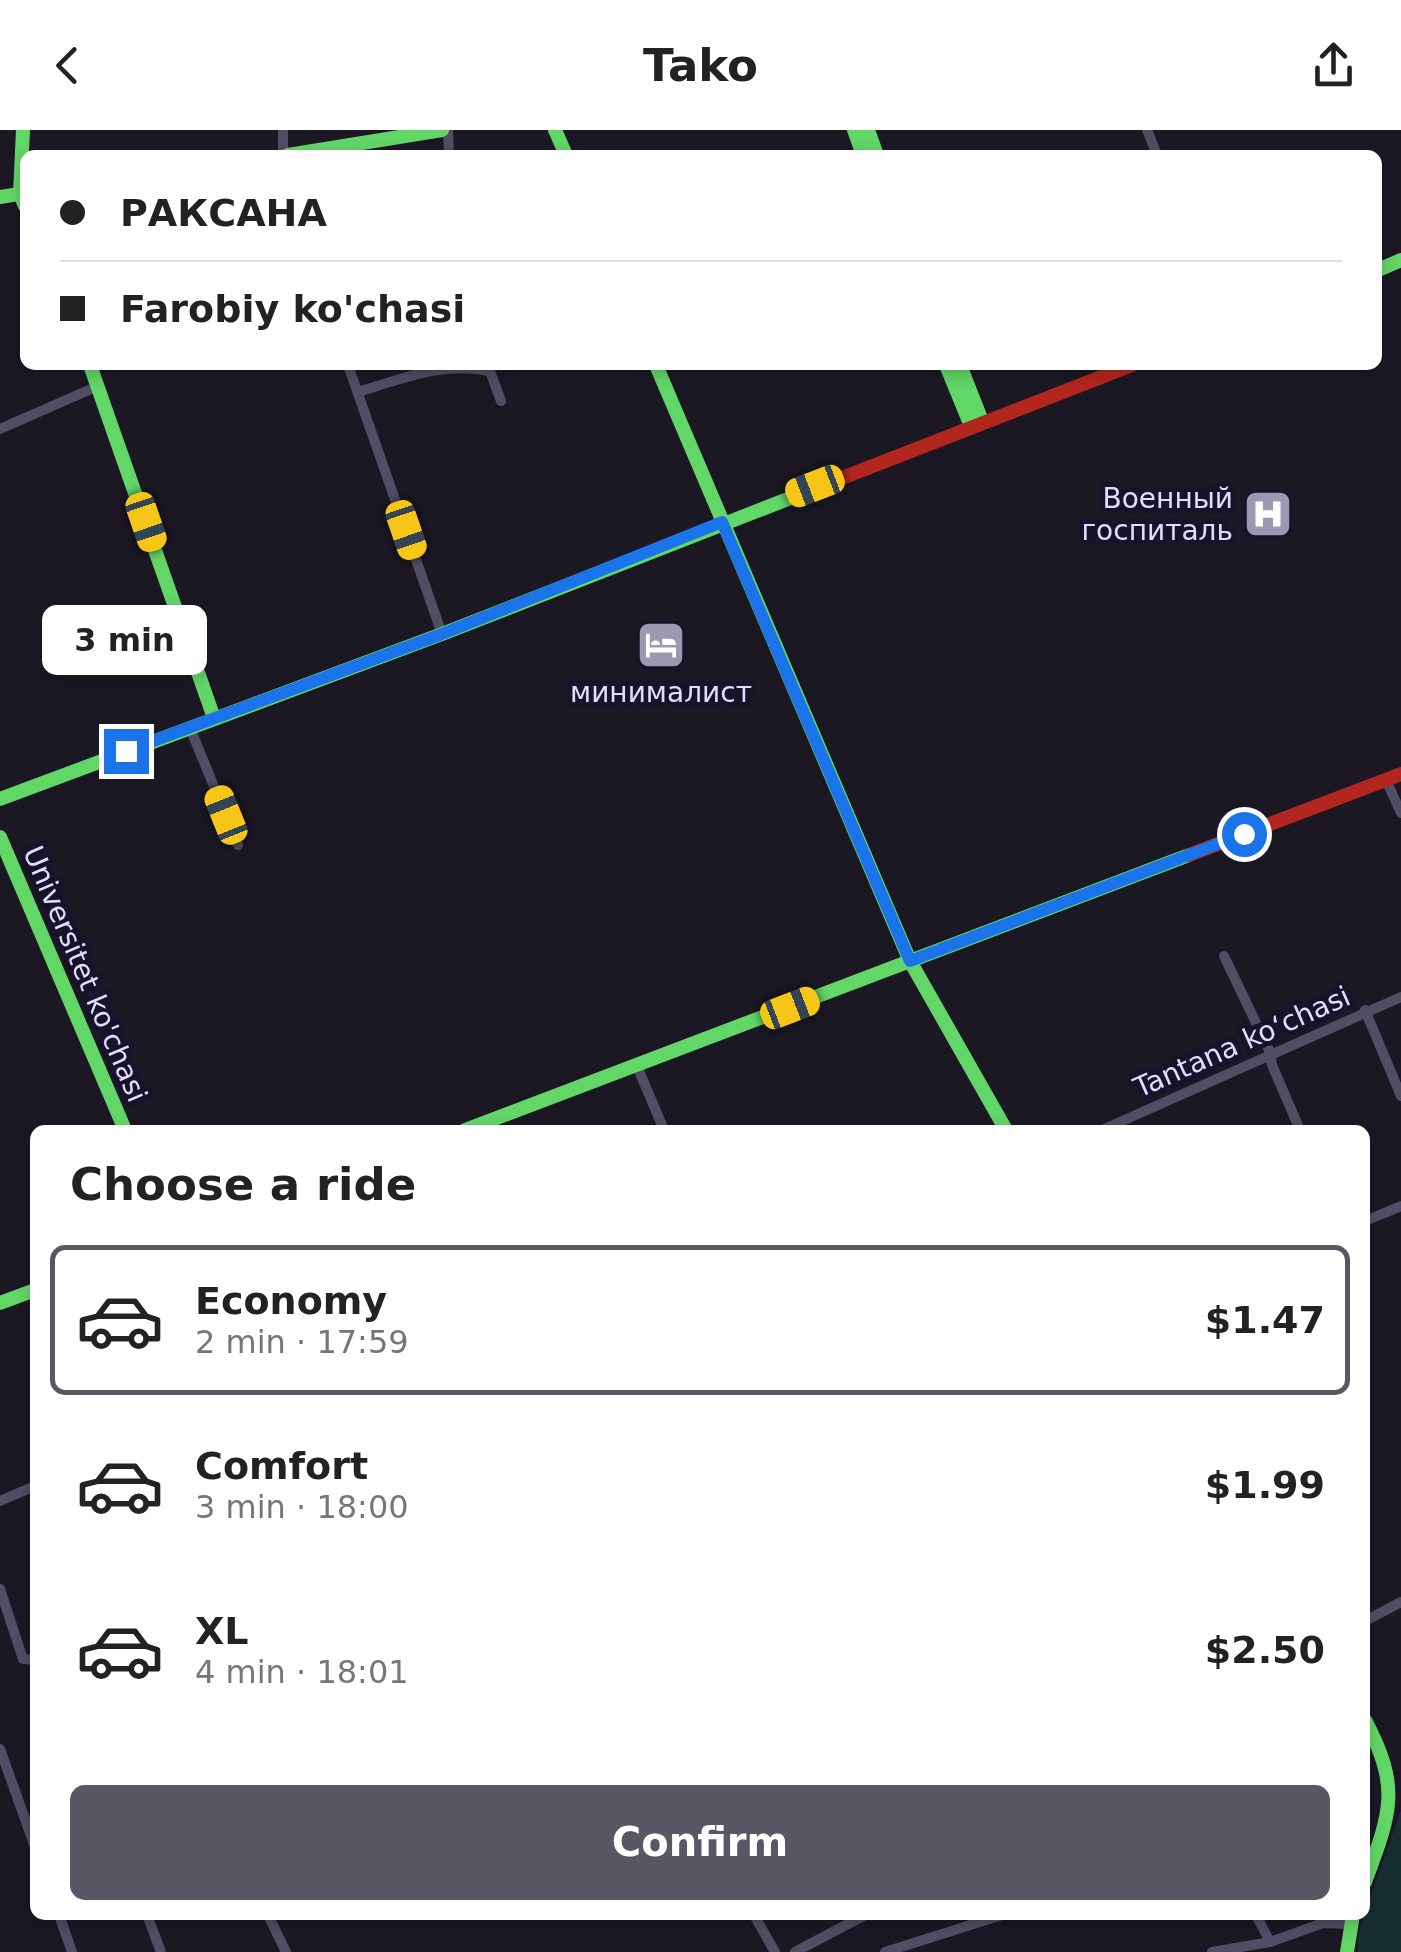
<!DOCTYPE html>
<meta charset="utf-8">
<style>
:root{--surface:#fff;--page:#f2f2f2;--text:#222;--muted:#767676;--line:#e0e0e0;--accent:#595763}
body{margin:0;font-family:"DejaVu Sans",sans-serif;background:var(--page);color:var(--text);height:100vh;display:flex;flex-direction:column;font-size:38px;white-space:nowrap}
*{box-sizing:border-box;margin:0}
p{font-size:32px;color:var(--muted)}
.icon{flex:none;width:55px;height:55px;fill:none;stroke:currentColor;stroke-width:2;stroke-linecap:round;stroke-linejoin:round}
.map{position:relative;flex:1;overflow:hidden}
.panel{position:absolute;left:30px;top:995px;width:1340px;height:795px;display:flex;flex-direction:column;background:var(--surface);border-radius:15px;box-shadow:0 5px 15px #0003}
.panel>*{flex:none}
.guide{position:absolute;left:20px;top:20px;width:1362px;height:220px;border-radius:15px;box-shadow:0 5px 15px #0003;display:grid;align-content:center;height:220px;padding:0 40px;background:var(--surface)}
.end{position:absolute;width:45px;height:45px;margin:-22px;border:12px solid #1a73e8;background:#fff;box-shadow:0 0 0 5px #fff}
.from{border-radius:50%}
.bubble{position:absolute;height:70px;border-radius:15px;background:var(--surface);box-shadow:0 5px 15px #0003;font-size:32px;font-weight:700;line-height:70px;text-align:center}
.car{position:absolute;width:30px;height:60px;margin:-30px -15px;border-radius:12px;box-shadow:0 0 8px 2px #0007;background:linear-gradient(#f5c518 24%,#345 0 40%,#f5c518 0 76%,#345 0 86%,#f5c518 0)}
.guide b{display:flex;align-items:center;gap:35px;height:95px;font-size:38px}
.guide b+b{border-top:2px solid var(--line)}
.guide i{width:25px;height:25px;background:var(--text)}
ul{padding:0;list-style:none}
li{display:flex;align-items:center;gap:30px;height:150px;margin:0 20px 15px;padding:0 20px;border:5px solid transparent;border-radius:15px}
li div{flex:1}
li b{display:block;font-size:38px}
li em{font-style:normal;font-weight:700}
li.current{border-color:var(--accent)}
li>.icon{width:90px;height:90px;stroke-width:1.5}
h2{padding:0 40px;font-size:45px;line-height:120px}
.primary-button{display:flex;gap:20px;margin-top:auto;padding:20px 40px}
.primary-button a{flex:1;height:115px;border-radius:15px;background:var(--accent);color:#fff;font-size:40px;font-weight:700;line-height:115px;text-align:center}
header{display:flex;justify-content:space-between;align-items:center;height:130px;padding:0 40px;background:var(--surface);font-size:45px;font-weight:700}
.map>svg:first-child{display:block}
</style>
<header><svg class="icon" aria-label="back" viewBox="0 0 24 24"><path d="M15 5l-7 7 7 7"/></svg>Tako<svg class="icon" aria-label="share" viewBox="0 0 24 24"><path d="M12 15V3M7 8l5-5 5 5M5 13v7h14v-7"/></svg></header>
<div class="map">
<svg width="1401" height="1822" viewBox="0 0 1401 1822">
<rect width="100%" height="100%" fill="#1b1824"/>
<polygon fill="#162e32" points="1401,1680 1401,1822 1357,1822 1359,1800"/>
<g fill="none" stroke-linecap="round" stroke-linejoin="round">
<g stroke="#514d64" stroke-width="10">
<polyline points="448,0 449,25"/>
<polyline points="1147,0 1157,25"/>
<polyline points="283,25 283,0"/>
<polyline points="348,235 442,504"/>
<polyline points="488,236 501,271"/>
<path d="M 358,262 C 401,249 444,231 490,241"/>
<polyline points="0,299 98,256"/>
<polyline points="190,598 238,715"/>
<polyline points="1386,650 1401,683"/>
<polyline points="1224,826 1270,922 1272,935 1300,1000"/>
<polyline points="1365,880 1401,966"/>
<polyline points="637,936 664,1000"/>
<polyline points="1102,1000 1401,867"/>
<polyline points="1365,1091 1401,1076"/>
<polyline points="0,1371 35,1356"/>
<polyline points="0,1459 23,1529 35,1530"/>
<polyline points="1365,1491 1401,1472"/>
<polyline points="0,1619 35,1717"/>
<polyline points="59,1785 72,1822"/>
<polyline points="147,1785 161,1822"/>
<polyline points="268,1785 286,1822"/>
<polyline points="754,1785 775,1822"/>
<polyline points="1256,1785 1270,1812"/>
<polyline points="795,1822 865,1785"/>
<polyline points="885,1822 1002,1785"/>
<polyline points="1212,1822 1270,1812 1323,1793 1350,1794"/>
</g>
<g stroke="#63d668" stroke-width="14">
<polyline points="23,0 20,64 25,76"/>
<polyline points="555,0 566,25"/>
<polyline points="854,0 863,25"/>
<polyline points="868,0 877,25"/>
<polyline points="288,25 442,0"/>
<polyline points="0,67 25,63"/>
<polyline points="1378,140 1401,130"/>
<polyline points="90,235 214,588"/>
<polyline points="656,235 910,831 1006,1000"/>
<polyline points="946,235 971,296"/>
<polyline points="960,235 982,291"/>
<polyline points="0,669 442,504 811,360"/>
<polyline points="0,707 125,1000"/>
<polyline points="465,1000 1189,725"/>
<polyline points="0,1173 35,1160"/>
<path d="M 1365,1590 C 1401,1658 1391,1682 1365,1752"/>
<polyline points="1347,1822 1353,1785"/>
</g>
<g stroke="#b3261e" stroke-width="14">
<polyline points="811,360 1132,235"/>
<polyline points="1189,725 1401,644"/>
</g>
</g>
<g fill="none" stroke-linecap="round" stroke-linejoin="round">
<polyline stroke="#1a73e8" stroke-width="12" points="126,621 442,504 722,392 910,831 1244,704"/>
</g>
<defs>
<g id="hospital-square" transform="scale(2.5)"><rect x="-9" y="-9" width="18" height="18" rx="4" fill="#9d97b2" stroke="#18122a"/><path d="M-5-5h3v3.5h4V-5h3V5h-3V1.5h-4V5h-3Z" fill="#fff"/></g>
<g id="hotel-square" transform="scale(2.5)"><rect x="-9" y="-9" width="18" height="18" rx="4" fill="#9d97b2" stroke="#18122a"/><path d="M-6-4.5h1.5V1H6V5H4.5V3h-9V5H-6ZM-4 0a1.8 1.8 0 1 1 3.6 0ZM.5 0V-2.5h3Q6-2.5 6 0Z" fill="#fff"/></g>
</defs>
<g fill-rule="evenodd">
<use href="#hospital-square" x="1268" y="384"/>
<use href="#hotel-square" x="661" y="515"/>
</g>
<g text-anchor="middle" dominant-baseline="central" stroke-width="10" stroke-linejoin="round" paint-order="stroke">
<g font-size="28" fill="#e3dcfe" stroke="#18122a" text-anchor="end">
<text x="1233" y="368">Военный<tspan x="1233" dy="32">госпиталь</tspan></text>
<text x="661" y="562" text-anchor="middle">минималист</text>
</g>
<g font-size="28" fill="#e3dcfe" stroke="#18122a">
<text transform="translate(85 844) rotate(67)">Universitet ko'chasi</text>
<text transform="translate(1242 912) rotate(-24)">Tantana koʻchasi</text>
</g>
</g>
</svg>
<i class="end from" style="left:1244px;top:704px"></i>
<i class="end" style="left:126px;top:621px"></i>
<div class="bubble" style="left:42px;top:475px;width:165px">3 min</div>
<i class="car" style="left:815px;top:356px;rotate:249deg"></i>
<i class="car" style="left:146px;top:392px;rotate:161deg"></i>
<i class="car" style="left:406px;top:400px;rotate:161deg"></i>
<i class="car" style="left:226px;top:685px;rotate:338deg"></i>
<i class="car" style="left:790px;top:878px;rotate:69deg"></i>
<div class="guide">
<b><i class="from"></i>РАКСАНА</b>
<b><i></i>Farobiy ko'chasi</b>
</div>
<section class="panel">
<h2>Choose a ride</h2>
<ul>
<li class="current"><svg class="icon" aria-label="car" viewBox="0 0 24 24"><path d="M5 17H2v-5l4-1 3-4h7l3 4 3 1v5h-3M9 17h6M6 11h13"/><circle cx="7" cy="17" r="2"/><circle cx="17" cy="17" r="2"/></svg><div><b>Economy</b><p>2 min · 17:59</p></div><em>$1.47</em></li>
<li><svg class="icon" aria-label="car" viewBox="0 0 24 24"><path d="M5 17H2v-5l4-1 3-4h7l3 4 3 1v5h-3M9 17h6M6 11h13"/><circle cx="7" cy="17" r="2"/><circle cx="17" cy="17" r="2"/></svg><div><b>Comfort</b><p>3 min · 18:00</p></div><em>$1.99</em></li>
<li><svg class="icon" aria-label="car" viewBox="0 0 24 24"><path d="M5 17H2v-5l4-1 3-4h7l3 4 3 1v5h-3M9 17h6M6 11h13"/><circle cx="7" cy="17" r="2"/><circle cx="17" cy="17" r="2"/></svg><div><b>XL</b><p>4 min · 18:01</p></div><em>$2.50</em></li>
</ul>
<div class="primary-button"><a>Confirm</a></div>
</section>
</div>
